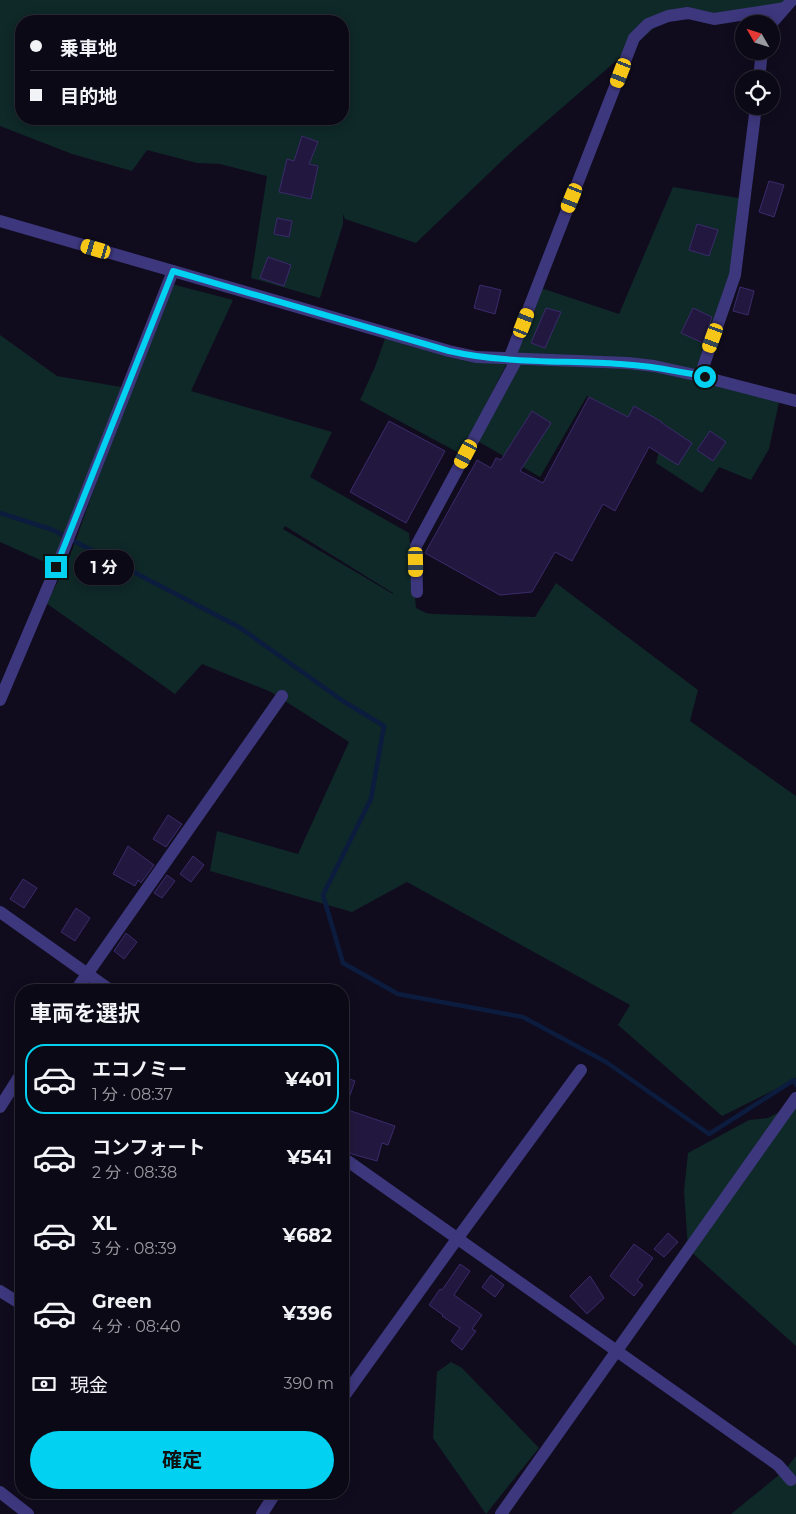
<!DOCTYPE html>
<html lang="ja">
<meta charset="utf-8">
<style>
:root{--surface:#0c0916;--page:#15121f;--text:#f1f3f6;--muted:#9a9aa1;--line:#2c2a35;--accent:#02d1f2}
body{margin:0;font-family:Montserrat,"Noto Sans JP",sans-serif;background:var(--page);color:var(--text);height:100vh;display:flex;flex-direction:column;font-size:19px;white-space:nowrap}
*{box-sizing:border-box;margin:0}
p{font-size:16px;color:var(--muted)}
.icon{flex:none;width:28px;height:28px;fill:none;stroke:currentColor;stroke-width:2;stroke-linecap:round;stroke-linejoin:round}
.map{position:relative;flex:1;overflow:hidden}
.details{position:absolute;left:15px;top:984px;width:334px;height:515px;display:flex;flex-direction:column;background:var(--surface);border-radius:20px;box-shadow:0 2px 12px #0003,0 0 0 1px var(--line)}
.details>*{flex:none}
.hud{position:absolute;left:15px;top:15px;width:334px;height:110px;border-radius:20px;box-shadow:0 2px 12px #0003,0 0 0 1px var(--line);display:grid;align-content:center;height:110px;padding:0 15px;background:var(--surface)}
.needle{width:32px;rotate:309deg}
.tools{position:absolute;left:735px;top:15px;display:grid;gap:10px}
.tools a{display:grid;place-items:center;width:45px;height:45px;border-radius:50%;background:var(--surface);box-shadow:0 2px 12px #0003,0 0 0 1px var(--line);font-size:25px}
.end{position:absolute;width:22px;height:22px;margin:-11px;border:6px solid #02d1f2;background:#111;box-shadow:0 0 0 2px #111}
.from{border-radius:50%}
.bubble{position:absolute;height:35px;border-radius:18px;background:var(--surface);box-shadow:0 2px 12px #0003,0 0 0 1px var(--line);font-size:16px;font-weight:700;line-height:35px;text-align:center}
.car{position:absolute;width:15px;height:30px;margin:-15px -8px;border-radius:6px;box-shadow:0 0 4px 1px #0007;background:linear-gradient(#f5c518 24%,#345 0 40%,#f5c518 0 76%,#345 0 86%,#f5c518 0)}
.hud b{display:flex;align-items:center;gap:18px;height:48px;font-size:19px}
.hud b+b{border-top:1px solid var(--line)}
.hud i{width:12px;height:12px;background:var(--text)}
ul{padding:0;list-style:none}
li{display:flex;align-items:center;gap:15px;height:70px;margin:0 10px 8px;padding:0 5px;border:2px solid transparent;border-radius:20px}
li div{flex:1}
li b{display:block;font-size:19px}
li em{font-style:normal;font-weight:700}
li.current{border-color:var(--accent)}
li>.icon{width:45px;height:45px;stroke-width:1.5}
h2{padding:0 15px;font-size:22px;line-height:60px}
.pay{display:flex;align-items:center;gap:12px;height:55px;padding:0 15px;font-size:19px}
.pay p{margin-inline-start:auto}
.primary-button{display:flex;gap:10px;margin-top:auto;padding:10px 15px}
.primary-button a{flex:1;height:58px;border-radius:30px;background:var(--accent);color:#111;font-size:20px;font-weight:700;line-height:58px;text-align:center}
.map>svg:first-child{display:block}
</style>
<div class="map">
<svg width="796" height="1514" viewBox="0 0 796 1514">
<rect width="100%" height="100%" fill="#100c1e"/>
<g fill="#0f2828" fill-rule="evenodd">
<path d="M 0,0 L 796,0 L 779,16 L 668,16 L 511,152 L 416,243 L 345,219 L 343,214 L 343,224 L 320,298 L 251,278 L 267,176 L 220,164 L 197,163 L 147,150 L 132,171 L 72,154 L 0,126 ZM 21,21 L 342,21 L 342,119 L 21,119 Z"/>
<polygon points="673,187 744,199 735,275 702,370 648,370 780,397 769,449 751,480 719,467 702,493 656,463 666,425 634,406 628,417 587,396 540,477 474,439 517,359 532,285 619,314"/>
<path d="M 168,283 L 233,300 L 191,391 L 332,432 L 310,477 L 409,533 L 416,608 L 426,613 L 433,614 L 535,617 L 556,583 L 698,690 L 690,721 L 796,796 L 796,1077 L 794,1080 L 722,1116 L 618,1025 L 630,1005 L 407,882 L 352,912 L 210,871 L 217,831 L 298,854 L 349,742 L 271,692 L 202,664 L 175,694 L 46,603 L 66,567 ZM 285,526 L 393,593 L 393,594 L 283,529 Z"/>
<polygon points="387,333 509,359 461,454 360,400 375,367"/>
<polygon points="0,335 57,376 127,388 56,567 0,542"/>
<polygon points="796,1103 796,1346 688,1249 684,1191 688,1153 749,1120 768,1118"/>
<polygon points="451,1362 462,1368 539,1448 486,1514 433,1438 437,1372"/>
<polygon points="796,1456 796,1514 731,1514 784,1471"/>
</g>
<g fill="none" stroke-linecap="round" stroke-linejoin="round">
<polyline stroke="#0b1c3e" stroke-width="4.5" points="0,513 53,530 239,627 343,701 384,726 371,799 323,895 343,963 398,994 523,1017 606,1062 709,1134 794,1080 796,1085"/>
</g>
<g fill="#22183f" stroke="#3a2b6b">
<polygon points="302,136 318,142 309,164 318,166 311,199 279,192 287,159 294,161"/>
<polygon points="769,181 784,185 774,217 759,212"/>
<polygon points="277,218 292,221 289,237 274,234"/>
<polygon points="697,224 718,230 709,256 689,250"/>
<polygon points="268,257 291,265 284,286 260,278"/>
<polygon points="480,285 501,290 495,314 474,308"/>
<polygon points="740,287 754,291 748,315 733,311"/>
<polygon points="546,308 561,312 545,348 531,343"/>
<polygon points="693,308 712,317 703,343 681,333"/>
<polygon points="589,397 628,417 634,406 662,422 662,423 692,443 678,465 649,447 615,511 603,504 572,561 555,552 532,592 500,595 425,553 477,460 491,468 496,458 501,460 532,411 551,423 520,471 543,483"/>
<polygon points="389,421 445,451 406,523 350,492"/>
<polygon points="710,431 726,442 713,461 697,450"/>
<polygon points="168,815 182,824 166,847 153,839"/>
<polygon points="128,846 154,865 141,883 138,880 135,886 113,874"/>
<polygon points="193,856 204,865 191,882 180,874"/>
<polygon points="167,875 175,881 162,898 154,893"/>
<polygon points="23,879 37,888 24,908 10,899"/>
<polygon points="76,908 90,918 75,941 61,932"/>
<polygon points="126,933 137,942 124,959 114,951"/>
<polygon points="342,1076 355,1081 345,1109 395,1126 388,1145 382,1143 377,1161 352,1154 342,1149"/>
<polygon points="668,1233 678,1242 664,1257 654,1249"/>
<polygon points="634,1244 653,1258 637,1280 643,1285 634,1296 610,1276"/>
<polygon points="460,1264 470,1271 454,1295 482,1315 472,1329 476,1331 462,1350 451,1341 460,1328 442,1316 443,1315 429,1305 440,1289 442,1290"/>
<polygon points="491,1275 504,1285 495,1297 482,1287"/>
<polygon points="590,1276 604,1298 587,1314 570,1296"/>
</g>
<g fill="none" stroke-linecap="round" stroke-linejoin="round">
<g stroke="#3d377d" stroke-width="12">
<polyline points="771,24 792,0"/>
<polyline points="759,79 762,51"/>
<polyline points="509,359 634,38 648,24 668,16 688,13 714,19 785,8"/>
<polyline points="700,376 735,275 756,106"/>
<polyline points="417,592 416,546 517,359"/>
<polyline points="0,700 64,549 173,271"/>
<polyline points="0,912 110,990"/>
<polyline points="76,990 282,696"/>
<polyline points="0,1107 21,1074"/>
<polyline points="342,1157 778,1465 791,1480"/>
<polyline points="0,1291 21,1304"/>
<polyline points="342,1399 457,1239 581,1070"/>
<polyline points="262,1514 276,1492"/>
<polyline points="501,1514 796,1098"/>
</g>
<g stroke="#3d377d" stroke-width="12">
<polyline points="0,221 449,351 476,357 628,363 654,366 700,376 796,401"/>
<polyline points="0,1492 28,1514"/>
</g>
</g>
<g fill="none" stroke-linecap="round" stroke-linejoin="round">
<path stroke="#02d1f2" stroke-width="6" d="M 56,567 L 173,271 L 449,351 C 523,368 600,356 675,371 C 685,373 695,374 705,377"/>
</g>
</svg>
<div class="tools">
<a><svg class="needle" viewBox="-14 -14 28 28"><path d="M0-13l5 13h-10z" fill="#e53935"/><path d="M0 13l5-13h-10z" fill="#9a9aa1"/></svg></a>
<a><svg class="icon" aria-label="locate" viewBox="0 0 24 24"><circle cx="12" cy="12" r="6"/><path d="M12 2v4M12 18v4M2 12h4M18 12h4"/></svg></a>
</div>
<i class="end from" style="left:705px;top:377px"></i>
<i class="end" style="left:56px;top:567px"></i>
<div class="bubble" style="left:74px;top:550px;width:60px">1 分</div>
<i class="car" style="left:621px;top:73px;rotate:201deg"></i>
<i class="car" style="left:572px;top:198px;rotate:202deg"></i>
<i class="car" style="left:96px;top:249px;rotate:286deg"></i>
<i class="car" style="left:524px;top:323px;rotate:21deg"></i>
<i class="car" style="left:713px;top:338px;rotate:200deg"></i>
<i class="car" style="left:466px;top:454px;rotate:208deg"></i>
<i class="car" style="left:416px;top:562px;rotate:179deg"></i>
<div class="hud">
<b><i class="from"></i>乗車地</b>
<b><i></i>目的地</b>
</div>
<section class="details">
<h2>車両を選択</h2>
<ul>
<li class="current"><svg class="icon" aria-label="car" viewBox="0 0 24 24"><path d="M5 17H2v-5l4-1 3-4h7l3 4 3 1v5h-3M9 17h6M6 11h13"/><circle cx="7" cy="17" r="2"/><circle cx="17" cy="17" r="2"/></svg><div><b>エコノミー</b><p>1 分 · 08:37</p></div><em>¥401</em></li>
<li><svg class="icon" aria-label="car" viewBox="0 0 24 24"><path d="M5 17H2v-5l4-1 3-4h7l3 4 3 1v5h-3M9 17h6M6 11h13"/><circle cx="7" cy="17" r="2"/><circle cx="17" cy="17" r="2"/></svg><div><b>コンフォート</b><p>2 分 · 08:38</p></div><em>¥541</em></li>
<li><svg class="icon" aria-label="car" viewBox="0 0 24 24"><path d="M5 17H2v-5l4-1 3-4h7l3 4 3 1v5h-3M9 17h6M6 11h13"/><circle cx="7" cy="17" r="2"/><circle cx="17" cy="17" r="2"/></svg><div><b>XL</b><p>3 分 · 08:39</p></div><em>¥682</em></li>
<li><svg class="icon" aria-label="car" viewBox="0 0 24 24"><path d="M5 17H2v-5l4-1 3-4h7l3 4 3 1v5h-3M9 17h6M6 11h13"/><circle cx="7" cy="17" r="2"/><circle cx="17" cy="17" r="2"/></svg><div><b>Green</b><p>4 分 · 08:40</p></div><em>¥396</em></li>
</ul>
<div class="pay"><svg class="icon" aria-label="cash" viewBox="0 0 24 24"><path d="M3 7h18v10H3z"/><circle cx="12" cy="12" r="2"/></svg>現金<p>390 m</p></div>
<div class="primary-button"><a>確定</a></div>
</section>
</div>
